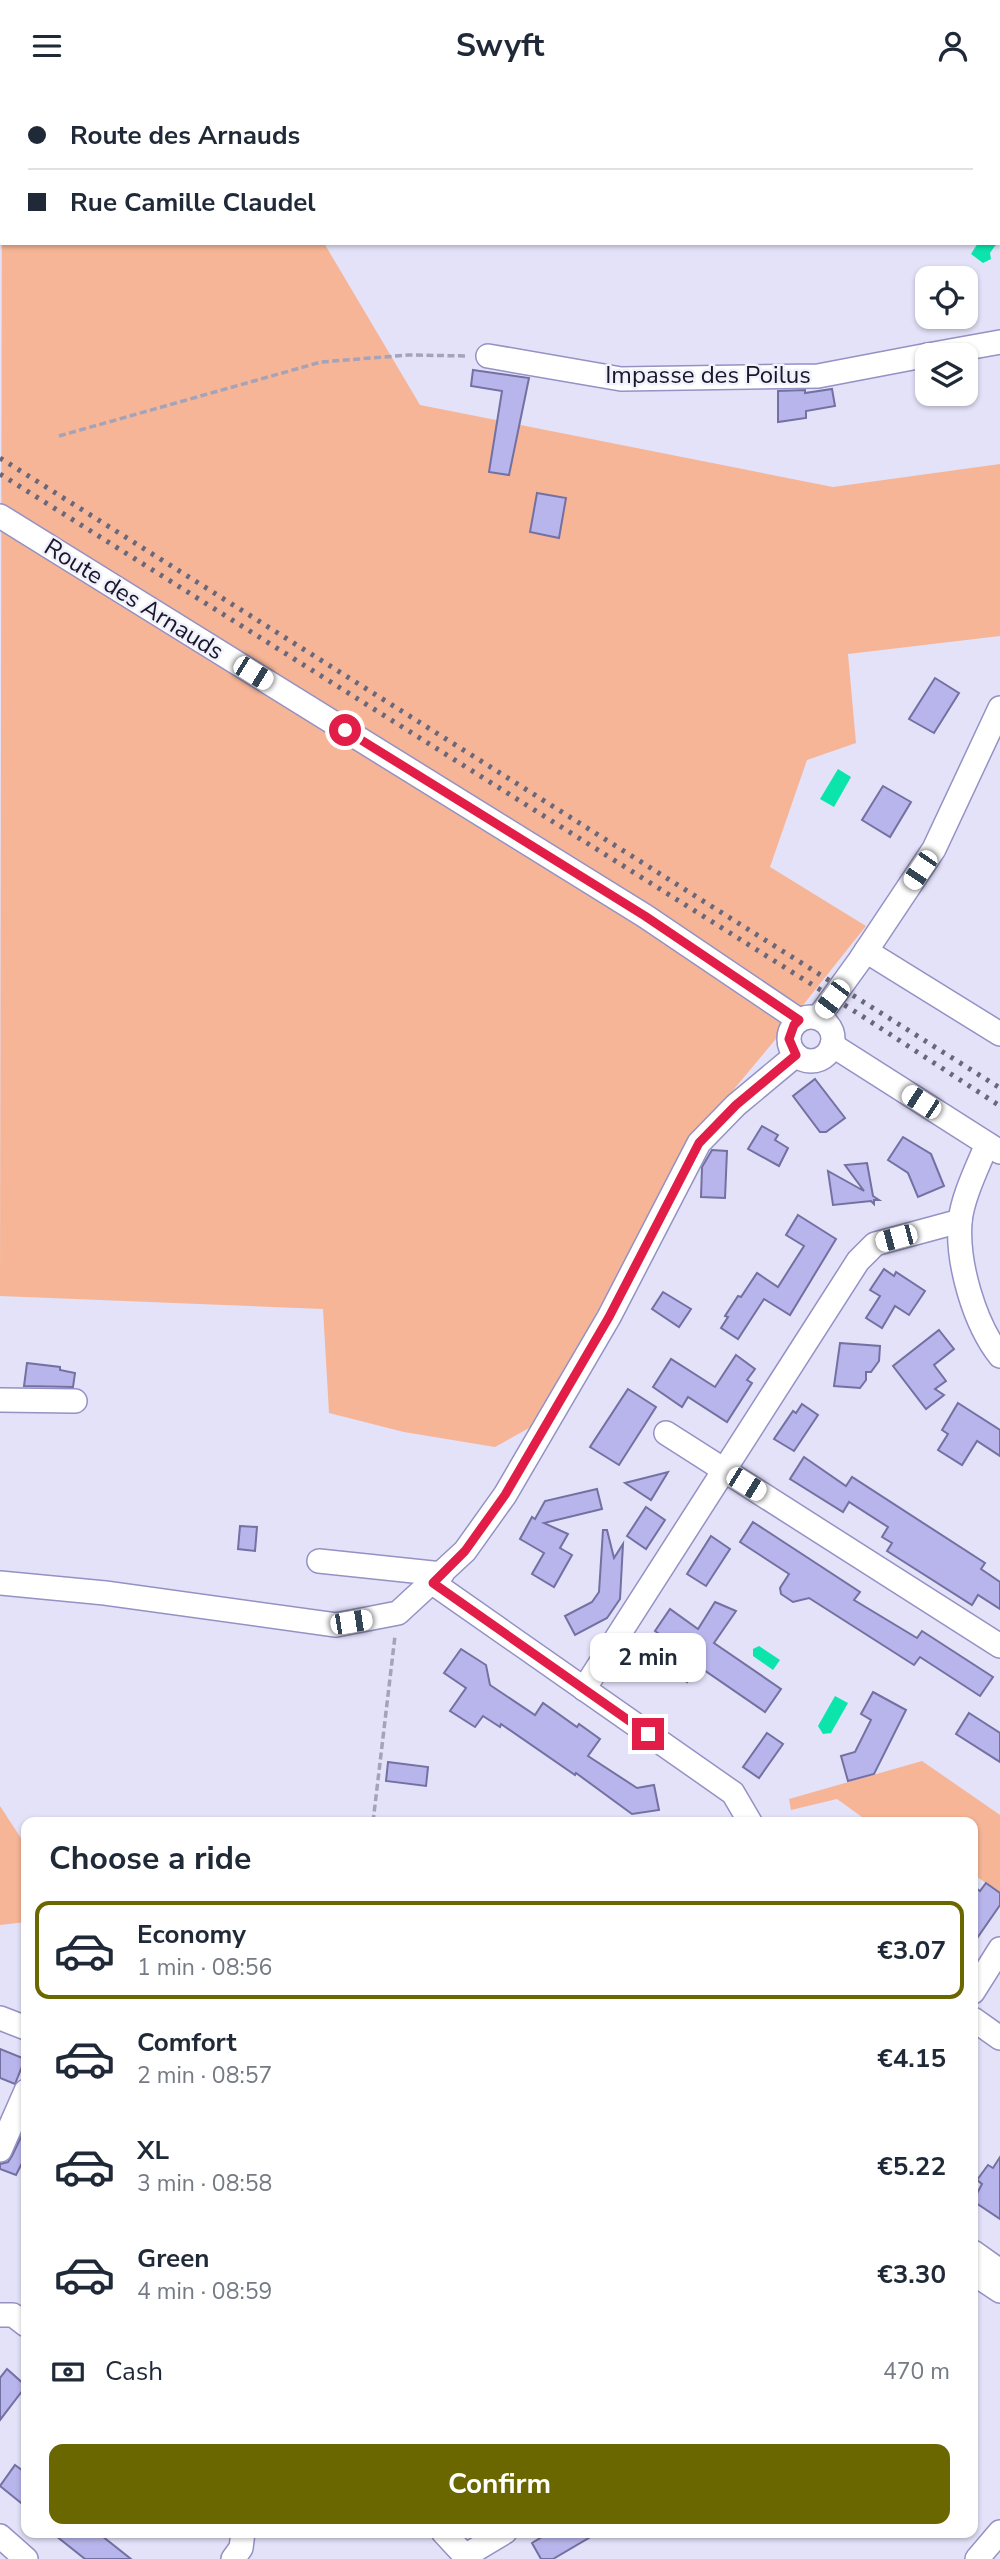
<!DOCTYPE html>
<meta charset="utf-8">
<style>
:root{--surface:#fff;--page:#f6f6f7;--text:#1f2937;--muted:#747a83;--line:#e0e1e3;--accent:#6b6700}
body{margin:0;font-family:"Nunito Sans",sans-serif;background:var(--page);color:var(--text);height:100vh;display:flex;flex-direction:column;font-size:26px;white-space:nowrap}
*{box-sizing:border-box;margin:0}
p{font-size:23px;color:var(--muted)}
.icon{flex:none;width:38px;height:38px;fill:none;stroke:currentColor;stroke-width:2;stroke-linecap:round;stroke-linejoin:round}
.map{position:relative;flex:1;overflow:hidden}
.panel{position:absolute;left:21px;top:1726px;width:957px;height:721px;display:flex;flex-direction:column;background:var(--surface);border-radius:14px;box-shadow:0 2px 5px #0004}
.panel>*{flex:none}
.top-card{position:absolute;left:0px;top:0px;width:1001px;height:154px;box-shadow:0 2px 5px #0004;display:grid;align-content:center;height:154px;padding:0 28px;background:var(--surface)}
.tools{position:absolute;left:915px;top:175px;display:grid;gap:14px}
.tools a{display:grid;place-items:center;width:63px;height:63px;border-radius:14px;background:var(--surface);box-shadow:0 2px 5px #0004;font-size:35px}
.end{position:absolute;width:32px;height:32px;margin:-16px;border:9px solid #e11d48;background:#fff;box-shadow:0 0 0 4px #fff}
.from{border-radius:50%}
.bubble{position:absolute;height:49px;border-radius:14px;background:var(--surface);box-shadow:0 2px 5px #0004;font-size:23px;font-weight:700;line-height:49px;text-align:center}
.car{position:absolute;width:21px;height:42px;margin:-21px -10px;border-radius:9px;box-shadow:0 0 5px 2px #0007;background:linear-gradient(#fff 24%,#345 0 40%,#fff 0 76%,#345 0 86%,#fff 0)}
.top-card b{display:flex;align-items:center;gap:24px;height:66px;font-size:26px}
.top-card b+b{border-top:2px solid var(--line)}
.top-card i{width:18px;height:18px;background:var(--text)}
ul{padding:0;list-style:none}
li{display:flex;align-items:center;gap:21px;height:98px;margin:0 14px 10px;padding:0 14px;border:4px solid transparent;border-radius:14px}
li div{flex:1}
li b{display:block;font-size:26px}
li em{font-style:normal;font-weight:700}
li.selected{border-color:var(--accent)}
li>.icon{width:63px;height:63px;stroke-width:1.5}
h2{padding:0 28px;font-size:32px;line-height:84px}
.pay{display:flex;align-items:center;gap:18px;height:77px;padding:0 28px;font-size:26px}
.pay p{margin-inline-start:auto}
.cta{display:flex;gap:14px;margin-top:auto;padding:14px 28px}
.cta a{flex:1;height:80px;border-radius:14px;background:var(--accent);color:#fff;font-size:28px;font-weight:700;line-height:80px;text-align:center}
header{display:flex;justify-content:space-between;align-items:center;height:91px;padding:0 28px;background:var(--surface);font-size:32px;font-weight:700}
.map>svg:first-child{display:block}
</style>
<header><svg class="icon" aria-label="menu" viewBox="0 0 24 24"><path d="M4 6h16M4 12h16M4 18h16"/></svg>Swyft<svg class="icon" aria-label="person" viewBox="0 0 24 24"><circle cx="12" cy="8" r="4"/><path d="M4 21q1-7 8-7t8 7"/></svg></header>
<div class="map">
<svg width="1000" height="2468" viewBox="0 0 1000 2468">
<rect width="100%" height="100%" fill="#e3e2f9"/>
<g fill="#f6b596">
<polygon points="16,0 233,0 234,2 14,2"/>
<polygon points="2,13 2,152 324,152 420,314 833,396 1000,373 1000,545 848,563 856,652 807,669 770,776 866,835 780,943 683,1059 538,1332 495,1356 404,1341 329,1322 323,1218 0,1205"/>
<polygon points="922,1670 1000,1724 1000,1802 973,1783 973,1731 869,1731 837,1708 791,1719 789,1708"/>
<polygon points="0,1715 26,1755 26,1831 0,1834"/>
</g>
<g fill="#0be5ac">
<polygon points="978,152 997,152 990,162 991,168 983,172 971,163"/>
<polygon points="838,678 851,686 834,716 820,708"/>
<polygon points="759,1555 780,1569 773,1579 753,1565 753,1558"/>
<polygon points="635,1558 642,1559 646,1566 632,1587 621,1580"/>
<polygon points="835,1605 848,1612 831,1642 823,1643 818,1635"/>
</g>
<g fill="#b8b5ec" stroke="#7370a2" stroke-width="2">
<polygon points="473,279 529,287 509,384 489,381 502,300 471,295"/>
<polygon points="832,298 835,315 806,320 806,327 778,331 778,300 805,299 805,302"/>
<polygon points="537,402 566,407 559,447 530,441"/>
<polygon points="935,587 959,602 934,642 909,628"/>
<polygon points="883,695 911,711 890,746 862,729"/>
<polygon points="815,988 845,1027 826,1041 820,1041 793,1005"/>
<polygon points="762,1035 778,1044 775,1049 788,1057 779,1075 748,1058"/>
<polygon points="903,1046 931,1063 944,1095 918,1106 908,1082 888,1069"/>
<polygon points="712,1059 727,1060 725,1107 701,1106 702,1076"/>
<polygon points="867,1072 873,1105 879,1109 874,1109 874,1113 871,1110 833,1114 828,1080 864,1100 845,1074"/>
<polygon points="798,1124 836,1148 790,1224 764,1208 738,1248 721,1237 728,1226 725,1225 738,1205 741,1206 757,1182 778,1196 804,1155 786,1144"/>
<polygon points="884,1178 894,1185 896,1181 925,1200 909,1224 895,1215 882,1237 866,1227 880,1205 870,1199"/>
<polygon points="663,1201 691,1218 679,1236 652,1218"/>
<polygon points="939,1239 954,1258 934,1274 946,1290 935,1298 944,1304 926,1318 893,1275"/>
<polygon points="840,1252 880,1255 879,1270 871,1281 866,1281 866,1289 860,1297 834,1295"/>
<polygon points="736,1264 755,1278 747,1289 752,1292 727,1331 688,1306 682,1316 653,1296 671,1268 715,1296"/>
<polygon points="27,1272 60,1276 60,1279 75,1282 73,1296 24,1295"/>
<polygon points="628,1298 656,1316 619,1374 590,1356"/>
<polygon points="958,1312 1000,1339 1000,1365 977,1350 962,1374 938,1359 948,1343 942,1339"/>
<polygon points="802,1313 818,1324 794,1360 774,1348 793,1320 796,1322"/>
<polygon points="804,1366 846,1395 852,1386 985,1472 981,1478 1000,1491 1000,1518 978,1504 972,1514 887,1460 892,1452 882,1446 888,1436 849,1411 843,1421 790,1388"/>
<polygon points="668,1381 651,1409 625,1392"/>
<polygon points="597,1398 602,1418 544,1432 568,1443 560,1457 572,1464 554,1496 532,1483 544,1462 520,1448 532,1426 535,1428 545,1410"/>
<polygon points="646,1416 665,1429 646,1458 627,1445"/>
<polygon points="753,1431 860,1501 854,1509 917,1547 922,1540 993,1586 980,1605 920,1566 914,1574 809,1507 793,1511 781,1503 780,1497 789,1483 740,1451"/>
<polygon points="240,1435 257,1436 255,1460 238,1458"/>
<polygon points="603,1439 607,1439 614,1467 623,1453 620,1508 607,1527 575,1544 565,1525 592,1511 599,1501"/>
<polygon points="711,1445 730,1458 706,1495 687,1483"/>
<polygon points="715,1511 736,1520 714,1552 781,1598 765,1621 698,1575 687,1591 662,1573 675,1554 655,1540 670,1518 698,1538"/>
<polygon points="461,1558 486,1574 490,1594 535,1624 543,1612 577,1636 579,1633 600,1648 588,1665 637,1697 654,1694 659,1719 632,1723 576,1682 575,1684 501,1633 500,1636 483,1625 475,1636 450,1620 466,1597 444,1582"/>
<polygon points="873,1601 906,1619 874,1683 848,1690 841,1665 855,1661 871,1629 861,1623"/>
<polygon points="969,1622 1000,1642 1000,1671 956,1643"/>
<polygon points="767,1642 783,1653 759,1687 743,1676"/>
<polygon points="388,1671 428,1676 426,1695 386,1690"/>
<polygon points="986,1792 1000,1802 1000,1814 973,1853 973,1795 980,1800"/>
<polygon points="0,1958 25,1968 15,1993 0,1987"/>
<polygon points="23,2042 26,2046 26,2074 22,2072 16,2084 0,2078 0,2073 8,2071 12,2065"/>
<polygon points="1000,2066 1000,2128 973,2110 982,2093 977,2089 988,2074 993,2077"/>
<polygon points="7,2278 26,2295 0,2329 0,2287"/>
<polygon points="15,2374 26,2382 26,2416 0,2395"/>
<polygon points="51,2441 97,2441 131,2468 85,2468"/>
<polygon points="550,2441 599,2441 553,2468 541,2468 532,2452"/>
</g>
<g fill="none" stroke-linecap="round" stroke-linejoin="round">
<g stroke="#9491c5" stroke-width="26">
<g id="minor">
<polyline points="928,264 1000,251"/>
<polyline points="488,265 621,288 818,285 928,264"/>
<polyline points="0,425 645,825 799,929"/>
<polyline points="866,860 1000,943"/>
<circle cx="811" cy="948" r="22"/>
<polyline points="818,927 860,869 934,758 1000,617"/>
<polyline points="832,954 1000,1061"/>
<path d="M 987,1053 C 978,1075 962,1107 960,1131 C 957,1172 974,1232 1000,1265"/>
<polyline points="0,1309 75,1310"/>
<polyline points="666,1342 1000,1555"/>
<polyline points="319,1470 442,1483"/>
<polyline points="0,1492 105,1502 336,1534 398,1522 465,1460 505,1404 609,1226 699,1052 736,1014 796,964"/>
<polyline points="433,1492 733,1702 750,1731"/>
<polyline points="584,1598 858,1170 875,1153 960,1130"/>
<polyline points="973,1901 1000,1858"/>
<polyline points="0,1927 26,1937"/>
<polyline points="973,1928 1000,1947"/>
<polyline points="0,2059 26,2000"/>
<polyline points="973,2161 1000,2180"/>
<polyline points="973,2182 1000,2200"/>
<polyline points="0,2224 13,2224 26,2234"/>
<polyline points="443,2441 468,2468"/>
<polyline points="0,2445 26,2468"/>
<polyline points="465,2465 505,2441"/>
<polyline points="233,2468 241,2457 243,2441"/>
<polyline points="977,2468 1000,2441"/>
</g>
</g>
<g stroke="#a5a3b9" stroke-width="3.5" stroke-dasharray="7 3.5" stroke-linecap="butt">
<polyline points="59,345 321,271 409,264 467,265"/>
<polyline points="373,1731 395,1545"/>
</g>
<use href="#minor" stroke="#fff" stroke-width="23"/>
<g stroke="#69677c" stroke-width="5" stroke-dasharray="3.5 7" stroke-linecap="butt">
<polyline points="0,367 1000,997"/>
<polyline points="0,383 862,925 1000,1015"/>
</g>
</g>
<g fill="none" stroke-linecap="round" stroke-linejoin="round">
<polyline stroke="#e11d48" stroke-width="9" points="345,639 645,825 799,929 794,934 789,948 796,964 736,1014 699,1052 609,1226 505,1404 465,1460 433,1492 648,1643"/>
</g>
<g text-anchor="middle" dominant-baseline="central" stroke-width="5" stroke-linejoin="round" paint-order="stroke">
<g font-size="24" fill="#19172b" stroke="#f1f1fc">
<text x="708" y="284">Impasse des Poilus</text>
<text transform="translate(134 508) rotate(32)">Route des Arnauds</text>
</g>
</g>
</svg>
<div class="tools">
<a><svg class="icon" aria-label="locate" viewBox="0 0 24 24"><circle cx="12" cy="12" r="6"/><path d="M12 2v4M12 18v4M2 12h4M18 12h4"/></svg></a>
<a><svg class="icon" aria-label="layers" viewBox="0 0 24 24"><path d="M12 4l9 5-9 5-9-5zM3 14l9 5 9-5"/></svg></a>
</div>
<i class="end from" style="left:345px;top:639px"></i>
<i class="end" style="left:648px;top:1643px"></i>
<div class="bubble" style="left:590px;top:1542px;width:116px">2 min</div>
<i class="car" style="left:253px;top:582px;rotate:122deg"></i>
<i class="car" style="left:920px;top:779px;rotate:214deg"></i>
<i class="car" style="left:832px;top:908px;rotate:217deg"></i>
<i class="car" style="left:921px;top:1011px;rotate:303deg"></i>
<i class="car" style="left:896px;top:1147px;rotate:255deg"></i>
<i class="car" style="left:746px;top:1393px;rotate:122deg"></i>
<i class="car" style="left:351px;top:1531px;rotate:81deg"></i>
<div class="top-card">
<b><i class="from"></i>Route des Arnauds</b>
<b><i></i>Rue Camille Claudel</b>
</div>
<section class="panel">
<h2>Choose a ride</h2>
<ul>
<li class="selected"><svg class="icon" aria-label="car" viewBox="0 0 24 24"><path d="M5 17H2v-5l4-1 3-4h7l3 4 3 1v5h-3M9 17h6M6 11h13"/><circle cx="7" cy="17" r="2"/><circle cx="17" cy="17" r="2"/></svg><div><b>Economy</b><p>1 min · 08:56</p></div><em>€3.07</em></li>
<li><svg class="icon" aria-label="car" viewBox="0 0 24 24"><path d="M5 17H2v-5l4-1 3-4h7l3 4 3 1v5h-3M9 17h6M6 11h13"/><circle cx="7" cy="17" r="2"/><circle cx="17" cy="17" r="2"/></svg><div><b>Comfort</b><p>2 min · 08:57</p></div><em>€4.15</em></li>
<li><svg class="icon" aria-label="car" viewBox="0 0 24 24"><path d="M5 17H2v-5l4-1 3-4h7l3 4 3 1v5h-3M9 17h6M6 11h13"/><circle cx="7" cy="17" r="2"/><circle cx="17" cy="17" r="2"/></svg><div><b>XL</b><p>3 min · 08:58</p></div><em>€5.22</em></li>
<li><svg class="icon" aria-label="car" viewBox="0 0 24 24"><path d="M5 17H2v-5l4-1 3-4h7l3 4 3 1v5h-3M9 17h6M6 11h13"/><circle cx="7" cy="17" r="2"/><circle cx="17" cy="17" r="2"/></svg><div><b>Green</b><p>4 min · 08:59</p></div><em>€3.30</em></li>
</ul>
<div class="pay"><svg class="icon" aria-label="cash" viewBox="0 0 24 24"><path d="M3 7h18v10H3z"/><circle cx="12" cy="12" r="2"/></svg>Cash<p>470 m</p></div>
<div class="cta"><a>Confirm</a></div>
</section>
</div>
